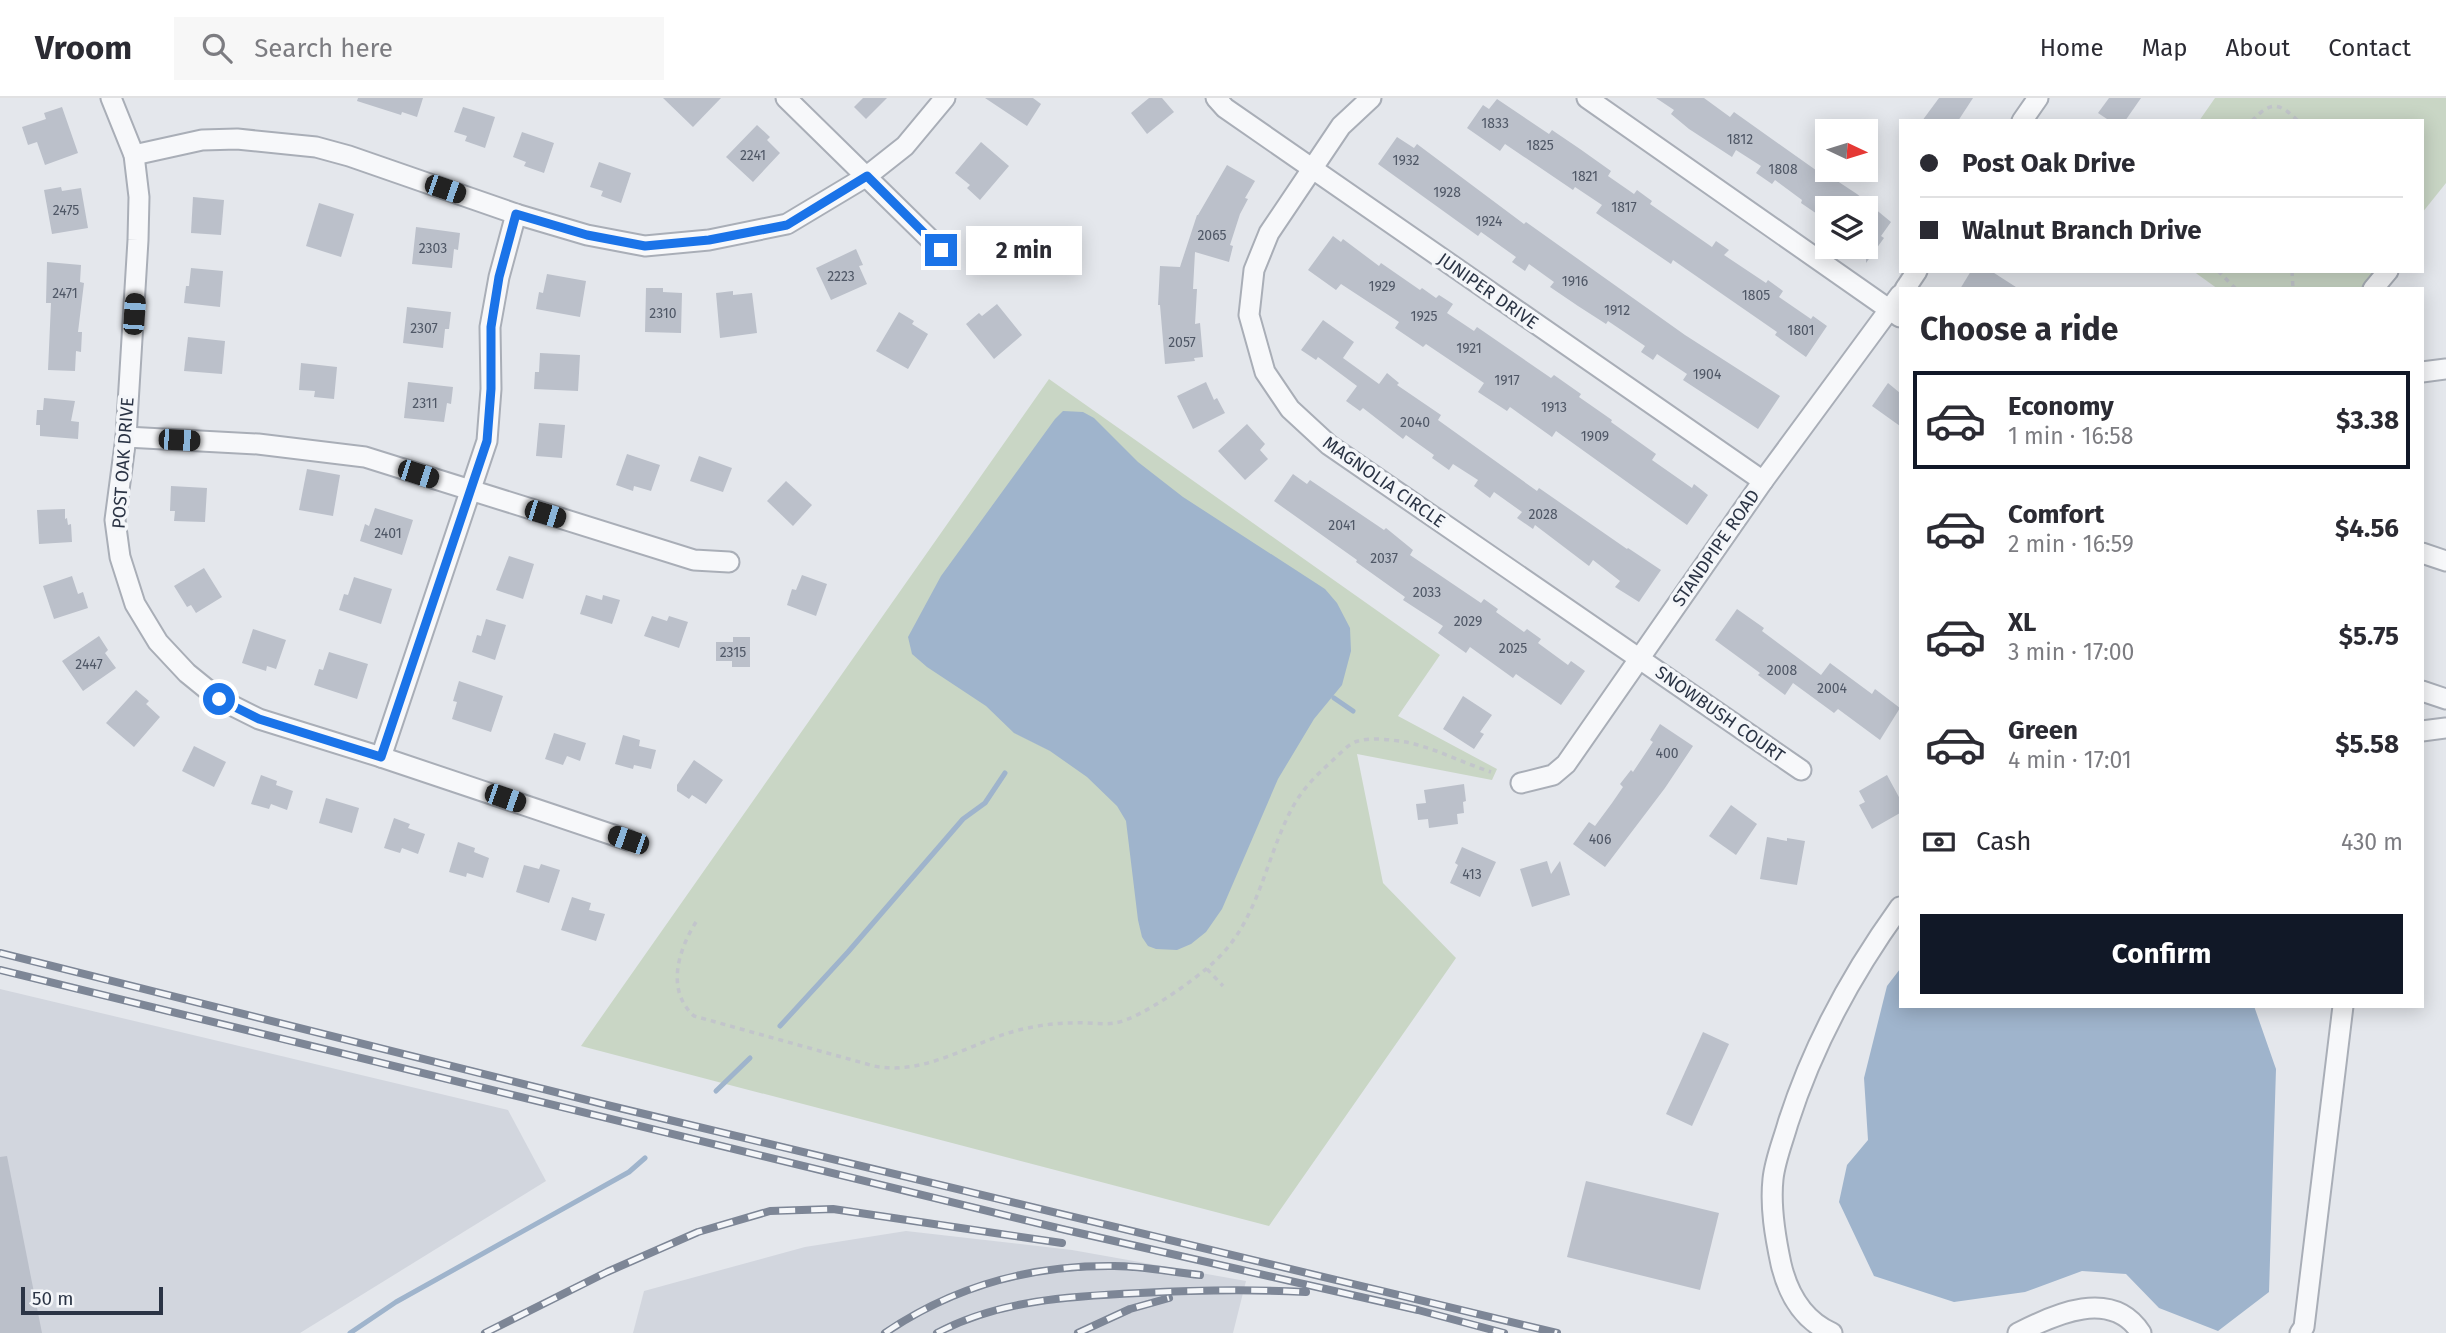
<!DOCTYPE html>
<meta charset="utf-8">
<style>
:root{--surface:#fff;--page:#f7f7f7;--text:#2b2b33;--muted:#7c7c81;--line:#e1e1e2;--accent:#111827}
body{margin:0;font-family:"Fira Sans",sans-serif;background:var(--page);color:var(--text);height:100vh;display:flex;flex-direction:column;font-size:26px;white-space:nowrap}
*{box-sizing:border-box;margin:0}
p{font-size:23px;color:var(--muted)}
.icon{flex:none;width:38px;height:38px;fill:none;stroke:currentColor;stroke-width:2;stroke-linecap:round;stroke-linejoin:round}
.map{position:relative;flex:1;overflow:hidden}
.side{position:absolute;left:1899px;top:189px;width:525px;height:721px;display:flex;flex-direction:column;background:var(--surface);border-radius:0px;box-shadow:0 4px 18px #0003}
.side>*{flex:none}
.guide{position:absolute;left:1899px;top:21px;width:525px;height:154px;border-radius:0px;box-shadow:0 4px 18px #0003;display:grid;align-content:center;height:154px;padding:0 21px;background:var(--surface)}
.needle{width:46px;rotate:94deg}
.buttons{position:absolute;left:1815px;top:21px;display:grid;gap:14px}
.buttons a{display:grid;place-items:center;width:63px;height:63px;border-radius:0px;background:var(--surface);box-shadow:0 4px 18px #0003;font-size:35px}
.scale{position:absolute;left:21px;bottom:18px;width:142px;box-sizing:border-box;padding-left:7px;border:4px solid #2b3445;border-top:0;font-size:19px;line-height:24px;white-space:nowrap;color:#2b3445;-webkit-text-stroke:5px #f4f6f9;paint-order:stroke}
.end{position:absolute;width:32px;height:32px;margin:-16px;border:9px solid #1a73e8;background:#fff;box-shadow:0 0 0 4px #fff}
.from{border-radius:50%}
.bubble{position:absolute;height:49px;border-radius:0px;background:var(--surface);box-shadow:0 4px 18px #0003;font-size:23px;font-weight:700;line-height:49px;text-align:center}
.car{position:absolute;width:21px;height:42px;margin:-21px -10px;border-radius:9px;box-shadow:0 0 5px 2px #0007;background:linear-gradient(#222 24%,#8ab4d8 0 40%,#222 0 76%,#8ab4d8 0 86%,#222 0)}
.guide b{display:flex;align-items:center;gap:24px;height:66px;font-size:26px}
.guide b+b{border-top:2px solid var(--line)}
.guide i{width:18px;height:18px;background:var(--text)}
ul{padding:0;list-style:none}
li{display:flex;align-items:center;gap:21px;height:98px;margin:0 14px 10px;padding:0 7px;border:4px solid transparent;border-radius:0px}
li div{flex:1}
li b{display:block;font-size:26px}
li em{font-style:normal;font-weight:700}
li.current{border-color:var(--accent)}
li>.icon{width:63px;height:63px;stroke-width:1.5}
h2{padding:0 21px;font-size:32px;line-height:84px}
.pay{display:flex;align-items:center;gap:18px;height:77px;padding:0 21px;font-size:26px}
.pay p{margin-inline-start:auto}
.cta{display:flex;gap:14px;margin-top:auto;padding:14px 21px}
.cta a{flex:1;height:80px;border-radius:0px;background:var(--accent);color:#fff;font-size:28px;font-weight:700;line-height:80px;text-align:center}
header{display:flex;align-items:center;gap:42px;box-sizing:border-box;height:98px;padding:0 35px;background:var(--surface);border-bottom:2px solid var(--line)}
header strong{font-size:33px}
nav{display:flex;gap:38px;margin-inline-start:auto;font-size:24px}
.search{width:490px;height:63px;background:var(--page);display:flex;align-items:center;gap:18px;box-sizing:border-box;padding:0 24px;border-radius:0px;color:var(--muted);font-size:26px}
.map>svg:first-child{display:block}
</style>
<header>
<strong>Vroom</strong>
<div class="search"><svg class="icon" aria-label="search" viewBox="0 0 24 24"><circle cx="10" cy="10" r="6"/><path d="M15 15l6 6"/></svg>Search here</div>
<nav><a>Home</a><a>Map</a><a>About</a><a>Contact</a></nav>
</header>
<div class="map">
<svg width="2446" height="1235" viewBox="0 0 2446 1235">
<rect width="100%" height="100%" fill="#e4e7ec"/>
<g fill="#d2d6de">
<polygon points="0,891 508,1012 546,1083 300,1235 0,1235"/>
<polygon points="906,1133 1072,1152 1246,1183 1233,1235 633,1235 644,1193 805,1149"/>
</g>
<g fill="#c9d6c5">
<polygon points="2215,0 2446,0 2446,85 2422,115 2422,23 2199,23"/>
<polygon points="2193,173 2375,173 2361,191 2218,191"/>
<polygon points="1049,281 1440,557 1398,618 1497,671 1492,682 1357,656 1383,785 1456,860 1269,1128 581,948"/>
</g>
<g fill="#9fb4cc">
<polygon points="1063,313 1083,314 1094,320 1138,364 1183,399 1325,491 1337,505 1350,530 1351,553 1342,587 1314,621 1278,681 1222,811 1206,834 1191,846 1177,852 1156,851 1148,848 1142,839 1138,822 1126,723 1117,708 1087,679 1050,653 1014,635 986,608 927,569 912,556 908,539 941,478 1055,321"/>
<polygon points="1900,871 1900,908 2254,908 2276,971 2269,1194 2218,1233 2159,1210 2126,1176 2082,1173 2025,1194 1954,1204 1874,1178 1839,1104 1847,1067 1868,1042 1864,980 1887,888"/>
</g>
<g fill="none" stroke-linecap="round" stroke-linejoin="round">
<g stroke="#9fb4cc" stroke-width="5">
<polyline points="1334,600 1353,613"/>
<polyline points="780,928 848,854 963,721 985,705 1005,675"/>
<polyline points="716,993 750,960"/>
<polyline points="350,1235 396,1204 629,1074 645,1060"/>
</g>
</g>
<g fill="#bbc0ca">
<polygon points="358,0 423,0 417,19 402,14 401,17 357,3"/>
<polygon points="663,0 721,0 693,29"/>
<polygon points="863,0 887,0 866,21 854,9"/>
<polygon points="985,0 1033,0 1041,6 1027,28"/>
<polygon points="1149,0 1162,0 1174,14 1147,36 1131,15"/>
<polygon points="1656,0 1704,0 1730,19 1734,14 1820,75 1822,73 1857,96 1891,124 1881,138 1884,140 1866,165 1866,110 1825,110 1820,118 1801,105 1802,102 1775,82 1772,86 1756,75 1761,68 1736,52 1732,59 1689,31 1671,16 1674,12"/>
<polygon points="1939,0 1973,0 1958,23 1922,23"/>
<polygon points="2109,0 2141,0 2125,23 2110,23 2098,15"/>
<polygon points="1497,1 1549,36 1552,32 1580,51 1611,73 1608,78 1634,96 1637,92 1652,103 1650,106 1712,149 1716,143 1729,152 1724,157 1766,185 1768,182 1783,193 1779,199 1811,221 1813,218 1827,228 1806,259 1775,237 1777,234 1673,162 1671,166 1596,115 1602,107 1575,89 1573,92 1505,46 1500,53 1467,30 1483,7 1489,11"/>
<polygon points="62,9 78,55 45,67 37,44 28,47 22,29 46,21 44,15"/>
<polygon points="463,9 495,19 485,50 465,43 467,38 454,34"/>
<polygon points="757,27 770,39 767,42 780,55 753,84 726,59"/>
<polygon points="522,34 554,45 544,75 524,68 526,64 513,59"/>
<polygon points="1397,39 1414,50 1417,46 1524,126 1526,124 1685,237 1780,298 1758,331 1683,282 1687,276 1657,256 1653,262 1641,254 1645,248 1608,223 1606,226 1578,208 1550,189 1554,184 1529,166 1525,173 1512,164 1516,159 1481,134 1478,138 1378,66"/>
<polygon points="981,44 1009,68 980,102 967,90 970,87 955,75"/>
<polygon points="599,64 631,75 621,105 601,98 603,93 590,89"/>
<polygon points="1227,67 1255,83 1245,100 1248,101 1240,116 1230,147 1233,148 1229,164 1195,154 1193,191 1197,191 1195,226 1200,225 1203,259 1194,260 1195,263 1165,266 1160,207 1158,207 1160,168 1180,169 1197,117 1198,117"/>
<polygon points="61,89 62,93 81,90 88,130 52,136 44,92"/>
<polygon points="193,99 224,102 221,137 191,135"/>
<polygon points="319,105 354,116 341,159 306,148"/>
<polygon points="416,129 460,135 458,152 454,151 452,170 412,166"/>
<polygon points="1015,132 1055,135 1052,172 1008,168 1010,150 1014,151"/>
<polygon points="1333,138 1341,144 1343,141 1379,168 1381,165 1420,192 1422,190 1436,200 1439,197 1453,206 1447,215 1474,233 1477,229 1551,280 1554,277 1581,296 1579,299 1612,322 1611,324 1656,356 1652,362 1692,390 1694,386 1708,397 1687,427 1556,333 1552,339 1510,309 1507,313 1478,294 1484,285 1426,246 1423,249 1395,230 1399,224 1341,186 1336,192 1308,172"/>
<polygon points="856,151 863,167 859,168 867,186 831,202 816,170"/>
<polygon points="47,164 81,167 80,184 84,185 78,234 82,234 81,254 76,253 75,273 48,272 51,205 46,205"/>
<polygon points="191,170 223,173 220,209 184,205 186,188 189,188"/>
<polygon points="1971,173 1991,173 2019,191 1960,191"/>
<polygon points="547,176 586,183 580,219 536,211 539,194 543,195"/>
<polygon points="646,190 663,190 663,194 682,195 681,235 645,234"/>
<polygon points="733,193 733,197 752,195 757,235 720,240 716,195"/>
<polygon points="997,206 1022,237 994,261 966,226 979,215 982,218"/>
<polygon points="407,209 451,214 449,231 445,231 443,250 403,245"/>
<polygon points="899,214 914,223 912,226 928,236 908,271 876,253"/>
<polygon points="1323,222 1354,244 1343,260 1379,286 1387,275 1399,285 1397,287 1441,317 1438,322 1537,393 1539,390 1627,451 1628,450 1661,472 1639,504 1615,489 1620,483 1593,462 1589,468 1535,427 1533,431 1517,420 1522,414 1494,394 1490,400 1474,388 1478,382 1453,366 1449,372 1432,360 1434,357 1406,337 1403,341 1363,310 1360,313 1346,303 1357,288 1318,259 1316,262 1301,252"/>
<polygon points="188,239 225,243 222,276 184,273"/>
<polygon points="540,255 580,257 578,293 534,291 535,274 539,274"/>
<polygon points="301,265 337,269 334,301 314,299 315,293 299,292"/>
<polygon points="408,284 453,289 451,306 447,305 444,324 404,320"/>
<polygon points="1206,284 1214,302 1217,300 1225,315 1193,331 1177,298"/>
<polygon points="1888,285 1900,295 1900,328 1872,308"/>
<polygon points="44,300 75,303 71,323 79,324 78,341 40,338 40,327 36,327 37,312 43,312"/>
<polygon points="539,325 565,327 562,360 536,358"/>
<polygon points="1247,326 1265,346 1260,352 1268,361 1245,382 1218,353"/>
<polygon points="627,356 660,367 651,393 634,388 633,393 616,387"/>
<polygon points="699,358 732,370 723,394 690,383"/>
<polygon points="307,371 340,377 333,418 299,412"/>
<polygon points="1293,376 1307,386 1310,382 1384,432 1386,430 1413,452 1410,457 1481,505 1484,501 1498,511 1496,514 1524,534 1527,531 1541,541 1538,545 1568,567 1571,563 1585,573 1561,607 1516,576 1513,580 1470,549 1466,555 1438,535 1443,528 1403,502 1405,499 1356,464 1357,462 1274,403"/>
<polygon points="786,383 812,407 793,428 767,403"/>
<polygon points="171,388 207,390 205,424 174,423 175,413 170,413"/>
<polygon points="375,410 413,422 402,457 360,443 365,426 369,428"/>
<polygon points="65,411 65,421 67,420 68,427 71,426 72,444 39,446 37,412"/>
<polygon points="509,458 534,466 523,501 496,492"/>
<polygon points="204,470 222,499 196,515 191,507 187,509 174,488"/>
<polygon points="802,477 827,486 816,518 787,507 792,491 796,492"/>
<polygon points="72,478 78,496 83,494 88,510 54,521 43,488"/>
<polygon points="354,479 392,491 381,526 339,512 344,496 348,497"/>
<polygon points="586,497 602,502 603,497 620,502 612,526 580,516"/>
<polygon points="1737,511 1764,530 1762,533 1821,577 1830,565 1872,596 1875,591 1900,610 1880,642 1838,611 1834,615 1793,585 1785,597 1758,577 1760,575 1715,542"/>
<polygon points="652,518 667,523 669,518 688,524 679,550 644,538"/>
<polygon points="486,521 506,527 495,562 472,554 477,537 481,538"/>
<polygon points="253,531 286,542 276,571 267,568 266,573 242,565"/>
<polygon points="99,538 108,552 105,555 116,570 83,593 62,563"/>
<polygon points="733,539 750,539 750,569 732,569 732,563 716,563 716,544 733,544"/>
<polygon points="329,554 368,566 357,601 314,587 319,571 323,572"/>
<polygon points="459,583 503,598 491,634 452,621 457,604 453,603"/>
<polygon points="136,592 149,603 146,606 160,619 134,649 106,625"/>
<polygon points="1463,598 1492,617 1480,634 1484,636 1474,651 1443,631"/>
<polygon points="1660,626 1693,648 1665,690 1605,769 1573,746 1589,724 1595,728 1612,705 1623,689 1620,686 1631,672 1633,674 1653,644 1650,642"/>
<polygon points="554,635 586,645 580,663 567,658 563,667 545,661"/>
<polygon points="623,637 640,642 639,648 656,652 651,671 634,667 633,671 615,666"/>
<polygon points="194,648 226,664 214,689 182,673"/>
<polygon points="694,662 723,682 706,706 692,697 689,701 677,693 677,687"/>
<polygon points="261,677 277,683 276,687 293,693 287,712 271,706 269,711 251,706"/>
<polygon points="1887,677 1900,701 1900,715 1872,731 1859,707 1865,704 1859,693"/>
<polygon points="1464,686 1466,703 1463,704 1464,715 1457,716 1458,726 1429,730 1428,721 1418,722 1416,706 1426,705 1424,692"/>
<polygon points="326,700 359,710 352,735 319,725"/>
<polygon points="1731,707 1757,726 1736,757 1709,738"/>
<polygon points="394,720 410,726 408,730 425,736 418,756 402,750 400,755 384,750"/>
<polygon points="1767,739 1787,743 1787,740 1805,743 1797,787 1760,781"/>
<polygon points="458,744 475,750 474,754 489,760 483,780 467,775 466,779 449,774"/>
<polygon points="1462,749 1496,764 1480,799 1450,785 1458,767 1455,765"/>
<polygon points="1547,763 1551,776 1560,763 1570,797 1532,809 1520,771"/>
<polygon points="541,766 560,772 549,805 516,794 524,767 539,771"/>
<polygon points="572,799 591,805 589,812 605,816 596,843 561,832"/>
<polygon points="1703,934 1729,946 1692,1028 1666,1016"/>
<polygon points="7,1058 42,1235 0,1235 0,1059"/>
<polygon points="1586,1083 1719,1115 1700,1192 1567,1159"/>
</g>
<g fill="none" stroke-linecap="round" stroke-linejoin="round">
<g stroke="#a9aeb7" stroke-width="23">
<g id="minor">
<polyline points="111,0 134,57 139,99 138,142 126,339 115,422 120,459 135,506 158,544 187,575 219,601 259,621 381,659 628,742"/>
<polyline points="786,0 941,152"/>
<polyline points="1216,0 1225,10 1763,383"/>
<polyline points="1371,0 1341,28 1269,135 1254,172 1249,217 1265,274 1290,311 1329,347 1801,672"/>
<polyline points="1587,0 1900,219"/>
<polyline points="2022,23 2038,0"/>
<polyline points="134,57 202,42 237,41 316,49 349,58 516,116 587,137 645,148 709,142 787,126 867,78 905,48 945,0"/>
<polyline points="1905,191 1917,173"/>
<polyline points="2373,191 2388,173"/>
<polyline points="2422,274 2446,271"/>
<polyline points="126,339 258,346 365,359 694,462 729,464"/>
<polyline points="2422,455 2446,463"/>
<polyline points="2422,593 2446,601"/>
<polyline points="2422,633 2446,630"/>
<polyline points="381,659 487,343 491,291 490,229 499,179 516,116"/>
<polyline points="1521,685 1553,677 1566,666 1763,383 1900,197"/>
<path d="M 1832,1235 C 1803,1222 1788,1196 1781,1166 C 1775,1138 1770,1109 1773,1081 C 1775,1062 1783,1043 1788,1025 C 1813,947 1853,874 1900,809"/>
<path d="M 2018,1235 C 2055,1216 2112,1190 2141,1235"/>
<polyline points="2300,1235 2304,1229 2343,908"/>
</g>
</g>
<g stroke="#c2c5cb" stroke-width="3.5" stroke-dasharray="5 5" stroke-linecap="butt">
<path d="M 2252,23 C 2271,2 2280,5 2298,23"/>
<polyline points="2218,173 2236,191"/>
<polyline points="2292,173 2293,191"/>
<path d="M 696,824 C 679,851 665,892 694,918 L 874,968 C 925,978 968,946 1015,933 C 1034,928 1054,925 1073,925 C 1087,924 1102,927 1115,925 C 1140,921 1195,882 1214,864 C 1261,821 1265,757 1295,705 C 1305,688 1319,675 1333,662 C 1341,655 1349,645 1358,643 C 1372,639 1392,642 1406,644 C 1435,650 1463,665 1491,674"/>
<polyline points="1207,871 1223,888"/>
</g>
<use href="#minor" stroke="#f7f8fa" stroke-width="19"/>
<g stroke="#7d8696" stroke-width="8">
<g id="rail">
<polyline points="0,855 611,1008 1557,1235"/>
<polyline points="0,872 1066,1132 1418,1212 1504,1235"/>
<polyline points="485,1235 607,1174 698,1134 770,1113 833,1111 1062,1145"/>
<path d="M 885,1235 C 954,1188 1031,1167 1114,1168 C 1142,1168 1171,1174 1200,1177"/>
<path d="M 937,1235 C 999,1202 1071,1198 1140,1195 C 1196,1192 1250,1191 1306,1194"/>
<polyline points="1078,1235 1130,1211 1169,1200"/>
</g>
</g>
<use href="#rail" stroke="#f4f6f9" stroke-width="5" stroke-dasharray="16" stroke-linecap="butt"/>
</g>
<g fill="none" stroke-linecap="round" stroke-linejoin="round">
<polyline stroke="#1a73e8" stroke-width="9" points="219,601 259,621 381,659 487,343 491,291 491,229 499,179 516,116 587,137 645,148 709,142 787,127 867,78 941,152"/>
</g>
<g text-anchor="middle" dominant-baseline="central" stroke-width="7" stroke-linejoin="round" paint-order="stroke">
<g font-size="14" fill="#4f5766">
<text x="1495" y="25">1833</text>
<text x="1740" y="41">1812</text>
<text x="1540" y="47">1825</text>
<text x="753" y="57">2241</text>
<text x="1406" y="62">1932</text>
<text x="1783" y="71">1808</text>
<text x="1585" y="78">1821</text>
<text x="1447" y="94">1928</text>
<text x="1624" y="109">1817</text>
<text x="66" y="112">2475</text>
<text x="1489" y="123">1924</text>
<text x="1212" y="137">2065</text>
<text x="433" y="150">2303</text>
<text x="841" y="178">2223</text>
<text x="1575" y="183">1916</text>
<text x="1382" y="188">1929</text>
<text x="65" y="195">2471</text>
<text x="1756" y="197">1805</text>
<text x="1617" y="212">1912</text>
<text x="663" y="215">2310</text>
<text x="1424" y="218">1925</text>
<text x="424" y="230">2307</text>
<text x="1801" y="232">1801</text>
<text x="1182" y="244">2057</text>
<text x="1469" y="250">1921</text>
<text x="1707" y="276">1904</text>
<text x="1507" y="282">1917</text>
<text x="425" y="305">2311</text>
<text x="1554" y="309">1913</text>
<text x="1415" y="324">2040</text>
<text x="1595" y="338">1909</text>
<text x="1543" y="416">2028</text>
<text x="1342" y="427">2041</text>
<text x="388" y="435">2401</text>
<text x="1384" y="460">2037</text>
<text x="1427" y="494">2033</text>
<text x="1468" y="523">2029</text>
<text x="1513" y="550">2025</text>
<text x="733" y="554">2315</text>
<text x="89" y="566">2447</text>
<text x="1782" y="572">2008</text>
<text x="1832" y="590">2004</text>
<text x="1667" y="655">400</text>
<text x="1600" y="741">406</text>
<text x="1472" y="776">413</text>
</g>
<g font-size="18" fill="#2b3445" stroke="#f4f6f9">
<text transform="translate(1488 193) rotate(35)">JUNIPER DRIVE</text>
<text transform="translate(123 365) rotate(-86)">POST OAK DRIVE</text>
<text transform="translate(1384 384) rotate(35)">MAGNOLIA CIRCLE</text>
<text transform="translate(1716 450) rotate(-55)">STANDPIPE ROAD</text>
<text transform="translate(1720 616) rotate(35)">SNOWBUSH COURT</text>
</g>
</g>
</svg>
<div class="buttons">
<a><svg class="needle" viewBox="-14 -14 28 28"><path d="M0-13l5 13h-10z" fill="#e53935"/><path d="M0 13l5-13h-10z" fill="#7c7c81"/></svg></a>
<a><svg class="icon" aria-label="layers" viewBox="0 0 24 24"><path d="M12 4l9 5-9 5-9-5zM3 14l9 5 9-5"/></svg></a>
</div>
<div class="scale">50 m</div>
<i class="end from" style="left:219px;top:601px"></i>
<i class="end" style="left:941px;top:152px"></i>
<div class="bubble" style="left:966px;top:128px;width:116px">2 min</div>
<i class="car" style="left:445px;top:91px;rotate:109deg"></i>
<i class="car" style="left:134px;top:216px;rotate:4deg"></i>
<i class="car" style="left:179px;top:342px;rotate:93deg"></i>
<i class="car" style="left:418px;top:376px;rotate:108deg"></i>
<i class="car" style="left:545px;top:416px;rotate:107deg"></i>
<i class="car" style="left:505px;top:700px;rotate:109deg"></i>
<i class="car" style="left:628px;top:742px;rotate:289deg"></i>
<div class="guide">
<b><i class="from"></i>Post Oak Drive</b>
<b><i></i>Walnut Branch Drive</b>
</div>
<section class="side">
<h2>Choose a ride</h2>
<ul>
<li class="current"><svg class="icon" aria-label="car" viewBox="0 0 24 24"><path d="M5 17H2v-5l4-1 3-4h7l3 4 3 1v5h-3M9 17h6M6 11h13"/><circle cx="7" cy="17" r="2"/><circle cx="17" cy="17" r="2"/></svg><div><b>Economy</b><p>1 min · 16:58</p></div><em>$3.38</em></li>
<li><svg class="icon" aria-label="car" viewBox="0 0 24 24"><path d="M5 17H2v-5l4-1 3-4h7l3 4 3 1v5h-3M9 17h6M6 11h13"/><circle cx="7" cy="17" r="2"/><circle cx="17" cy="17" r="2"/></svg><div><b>Comfort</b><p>2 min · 16:59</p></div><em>$4.56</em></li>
<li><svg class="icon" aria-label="car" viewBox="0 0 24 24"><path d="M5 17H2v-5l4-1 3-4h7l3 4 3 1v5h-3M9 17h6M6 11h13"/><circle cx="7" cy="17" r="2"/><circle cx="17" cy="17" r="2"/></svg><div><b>XL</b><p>3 min · 17:00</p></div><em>$5.75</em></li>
<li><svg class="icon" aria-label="car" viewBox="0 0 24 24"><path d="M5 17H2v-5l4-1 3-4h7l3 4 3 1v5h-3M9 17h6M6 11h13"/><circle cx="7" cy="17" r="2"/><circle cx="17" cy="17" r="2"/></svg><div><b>Green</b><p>4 min · 17:01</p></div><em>$5.58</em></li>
</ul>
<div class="pay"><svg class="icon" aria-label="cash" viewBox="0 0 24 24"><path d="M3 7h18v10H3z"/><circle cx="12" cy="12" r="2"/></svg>Cash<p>430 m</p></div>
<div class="cta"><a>Confirm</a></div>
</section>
</div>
